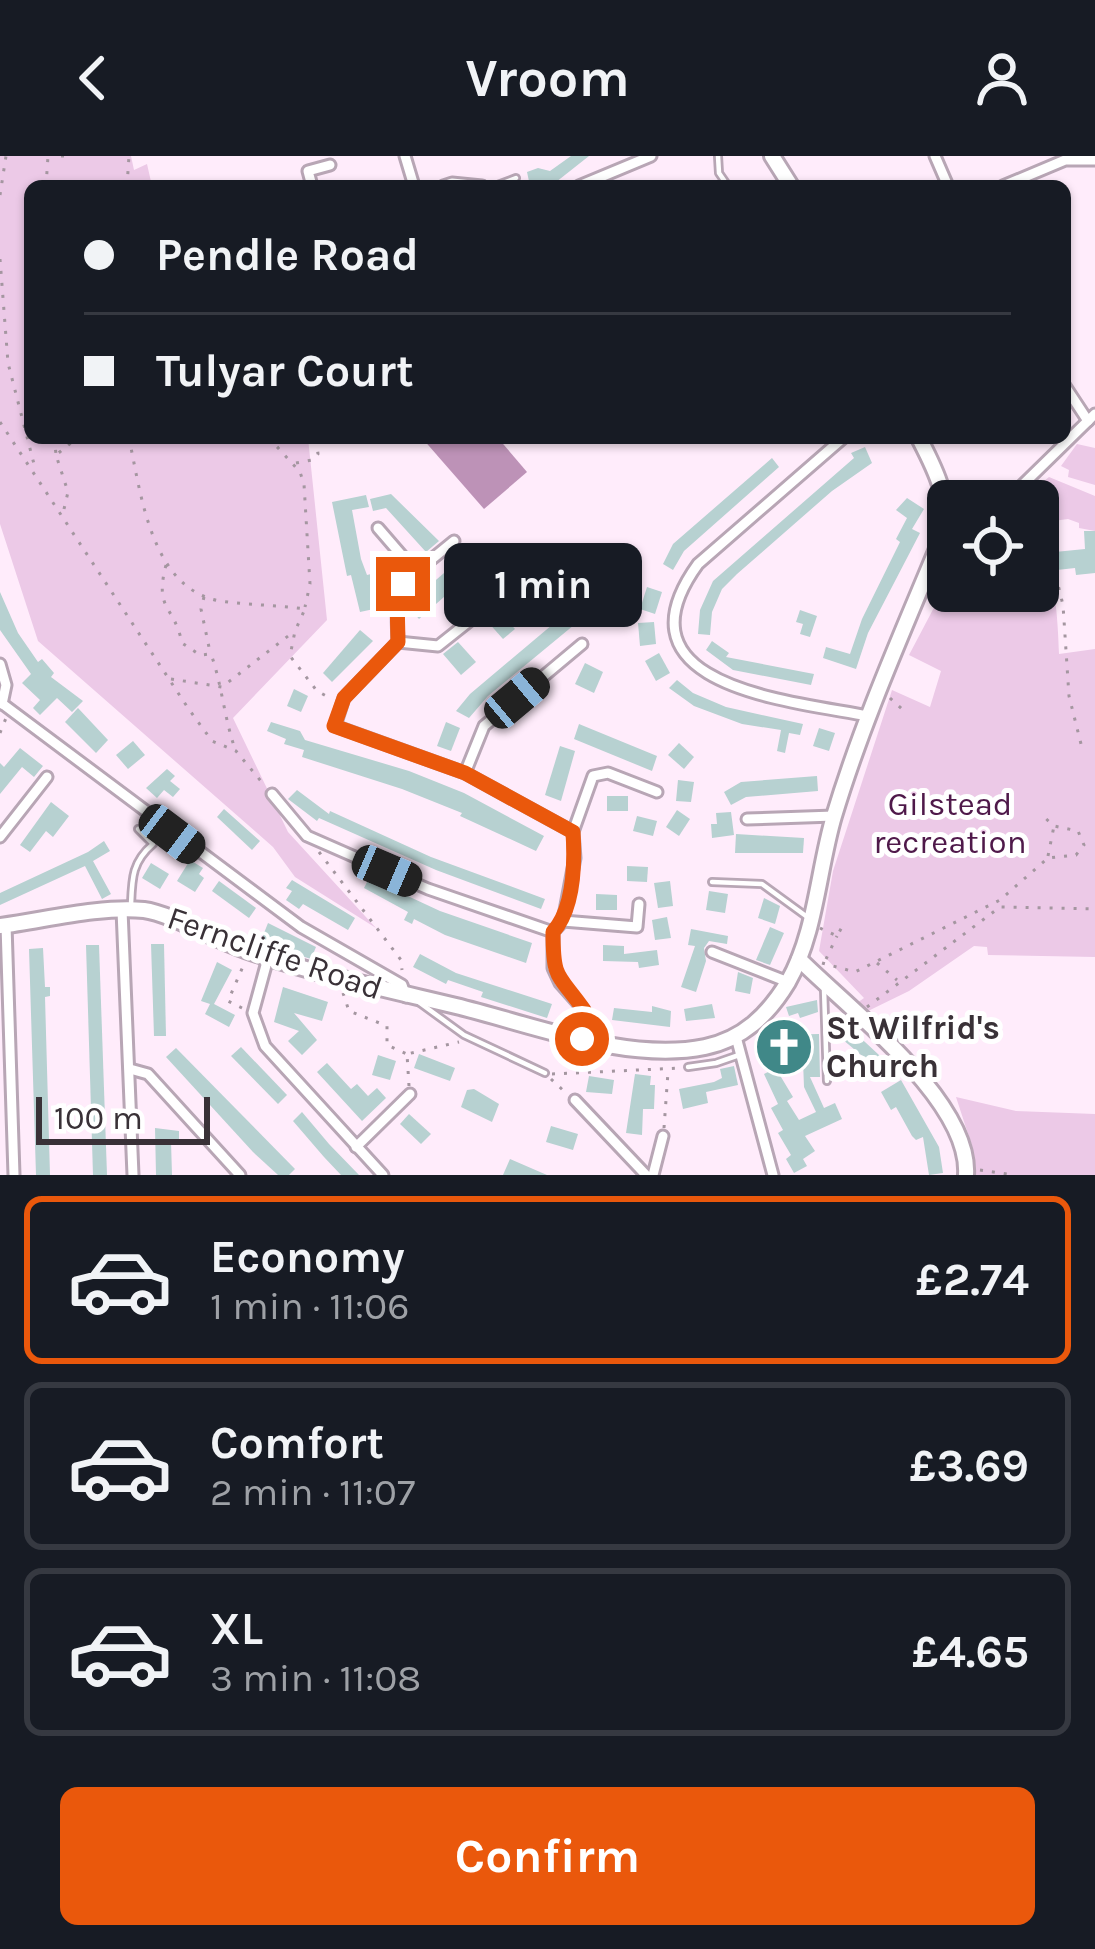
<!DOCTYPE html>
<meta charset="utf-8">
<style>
:root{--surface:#171b24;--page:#20242c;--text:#f1f3f6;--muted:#9ea1a6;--line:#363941;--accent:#ea580c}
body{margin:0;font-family:Karla,sans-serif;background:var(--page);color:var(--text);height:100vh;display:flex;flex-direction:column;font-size:45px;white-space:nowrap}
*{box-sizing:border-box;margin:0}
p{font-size:39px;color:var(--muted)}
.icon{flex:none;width:66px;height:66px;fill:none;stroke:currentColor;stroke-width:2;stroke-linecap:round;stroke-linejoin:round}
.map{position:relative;height:1019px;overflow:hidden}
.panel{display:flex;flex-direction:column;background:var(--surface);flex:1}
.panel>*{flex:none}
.banner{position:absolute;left:24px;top:24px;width:1047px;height:264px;border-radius:18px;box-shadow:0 3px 9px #0004;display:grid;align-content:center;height:264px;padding:0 60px;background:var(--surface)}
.tools{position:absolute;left:927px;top:324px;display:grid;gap:24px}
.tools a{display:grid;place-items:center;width:132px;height:132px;border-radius:18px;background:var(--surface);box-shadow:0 3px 9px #0004;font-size:60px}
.scale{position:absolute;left:36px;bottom:30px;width:174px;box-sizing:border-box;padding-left:12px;border:6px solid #393137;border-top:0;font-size:33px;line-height:42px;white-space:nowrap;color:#393137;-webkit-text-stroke:9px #fff;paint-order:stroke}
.end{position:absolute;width:54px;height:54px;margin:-27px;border:15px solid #ea580c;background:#fff;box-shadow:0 0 0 6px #fff}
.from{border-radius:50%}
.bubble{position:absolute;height:84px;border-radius:18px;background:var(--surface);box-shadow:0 3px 9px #0004;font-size:39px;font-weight:700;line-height:84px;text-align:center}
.car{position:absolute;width:36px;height:72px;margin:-36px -18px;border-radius:15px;box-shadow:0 0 9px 3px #0007;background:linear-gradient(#222 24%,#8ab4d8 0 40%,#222 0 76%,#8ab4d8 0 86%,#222 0)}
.banner b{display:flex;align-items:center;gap:42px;height:114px;font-size:45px}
.banner b+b{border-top:3px solid var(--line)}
.banner i{width:30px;height:30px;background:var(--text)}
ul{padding:21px 0 0;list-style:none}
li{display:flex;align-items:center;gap:36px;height:168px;margin:0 24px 18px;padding:0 36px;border:6px solid var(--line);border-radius:18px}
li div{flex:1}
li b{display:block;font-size:45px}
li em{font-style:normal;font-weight:700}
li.on{border-color:var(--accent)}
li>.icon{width:108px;height:108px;stroke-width:1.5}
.primary-button{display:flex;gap:24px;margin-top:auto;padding:24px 60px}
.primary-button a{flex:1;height:138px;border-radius:18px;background:var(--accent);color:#fff;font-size:48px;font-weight:700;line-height:138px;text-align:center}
header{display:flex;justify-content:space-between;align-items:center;height:156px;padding:0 60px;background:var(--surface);font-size:54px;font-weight:700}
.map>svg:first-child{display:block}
</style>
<header><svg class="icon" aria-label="back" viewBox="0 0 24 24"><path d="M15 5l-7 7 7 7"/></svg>Vroom<svg class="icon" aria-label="person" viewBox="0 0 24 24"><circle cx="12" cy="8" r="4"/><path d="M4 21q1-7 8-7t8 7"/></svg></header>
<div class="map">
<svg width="1095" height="1019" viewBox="0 0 1095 1019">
<rect width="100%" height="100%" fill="#ffecfb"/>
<g fill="#ecc9e7">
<polygon points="0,0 131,0 134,14 147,8 152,30 30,30 30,282 308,282 327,464 233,562 288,676 376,772 295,721 273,691 38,485 0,368"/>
<polygon points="1077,288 1095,292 1095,329 1068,321 1069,314 1061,310"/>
<polygon points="1049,321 1095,340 1095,375 1079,372 1079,367 1068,363 1038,367 1038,345 1020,345"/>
<path d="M 1038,383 C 1055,411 1058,465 1059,498 L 1095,493 L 1095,801 L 988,799 L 987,791 L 974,790 L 909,835 L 866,856 L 857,847 L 864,842 L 819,795 L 833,715 L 892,534 L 930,551 L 941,515 L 909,499 L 948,425 L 948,435 L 1038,435 Z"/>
<polygon points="956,941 1016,955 1095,958 1095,1019 976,1019 972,990"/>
</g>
<polygon fill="#bd92b7" points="422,282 498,282 527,316 484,353"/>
<g fill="#b7d1d1" fill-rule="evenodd">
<polygon points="571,0 589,0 551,30 530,30 527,16 538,12 550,15"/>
<polygon points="865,291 872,307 832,335 737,418 722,433 712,456 710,479 698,478 700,454 713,425 854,302 851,297"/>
<polygon points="772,302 779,311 684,395 673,414 663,408 673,388"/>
<polygon points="391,338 439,385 426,396 386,352 373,355 370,343"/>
<polygon points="366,339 369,351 352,354 361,403 367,419 371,418 377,447 373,448 374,453 360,456 351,419 347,420 332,346"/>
<polygon points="907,342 924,353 912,373 920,377 868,477 856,513 823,502 826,491 850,498 862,463 900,386 896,383 907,362 896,354"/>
<polygon points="1084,375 1095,375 1095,417 1076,419 1075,412 1057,414 1055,396 1085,393"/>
<polygon points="466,398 478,411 419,463 407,449"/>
<polygon points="647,431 662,436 655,458 640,453"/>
<polygon points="0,436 18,477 38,506 42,503 54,517 51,521 83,545 72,556 57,542 40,559 33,552 40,544 22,527 31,518 0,474"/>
<polygon points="482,436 515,473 503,483 470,446"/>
<polygon points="800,454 817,460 810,481 800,478 803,468 796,466"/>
<polygon points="565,458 574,469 488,540 469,562 456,555 470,538"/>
<polygon points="654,466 656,488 640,490 638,467"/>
<polygon points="360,474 373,485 332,526 323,517"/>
<polygon points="712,485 729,497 726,501 814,518 811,529 733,514 706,494"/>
<polygon points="458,486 476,506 461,519 443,498"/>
<polygon points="659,497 670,517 656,525 645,505"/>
<polygon points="585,507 603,516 594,537 575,528"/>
<polygon points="677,524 693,537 726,551 803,568 800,579 789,577 785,597 777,595 781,574 742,568 694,550 669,532"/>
<polygon points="294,533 308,540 301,556 287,550"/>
<polygon points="78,552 108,584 96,597 65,566"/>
<polygon points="271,566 300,575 305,584 409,615 464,637 544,680 536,695 460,660 462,657 402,633 302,601 304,594 284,588 286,583 267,575"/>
<polygon points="446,566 460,572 451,595 437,590"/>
<polygon points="579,568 657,600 652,615 574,583"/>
<polygon points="819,572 835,577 829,595 813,590"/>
<polygon points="133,585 145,599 128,613 116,599"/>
<polygon points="679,587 694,601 684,613 668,599"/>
<polygon points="560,590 575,595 561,645 545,639"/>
<polygon points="20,592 43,610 34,621 22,611 0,638 0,607 4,611"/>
<polygon points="167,613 175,620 170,625 180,633 173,641 164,634 157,642 146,632"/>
<polygon points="817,620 818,635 746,641 731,649 724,636 741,626"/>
<polygon points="678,624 694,626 691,646 676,645"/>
<polygon points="297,634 329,658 330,655 431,701 545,743 541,753 436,714 319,662 317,665 288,643"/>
<rect x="607" y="640" width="21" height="15"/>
<polygon points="51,646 69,660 53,681 46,675 30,696 20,689"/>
<polygon points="224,653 260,685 252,694 217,661"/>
<polygon points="677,654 690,663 679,680 666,671"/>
<polygon points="731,656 734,679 712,682 711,668 717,668 716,657"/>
<polygon points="637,660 657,665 653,680 633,675"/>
<polygon points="736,678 804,682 803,697 735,697"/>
<polygon points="104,685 110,695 93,705 111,738 102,743 85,710 0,749 0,737 88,696"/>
<polygon points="190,704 203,712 199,718 204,722 195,736 177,725"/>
<polygon points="151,707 169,718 160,733 142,722"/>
<polygon points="627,710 648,711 647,726 627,725"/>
<polygon points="369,722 440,755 532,787 526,807 445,779 414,763 412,768 404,764 408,756 364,732"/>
<polygon points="292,724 355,762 348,774 303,748 299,753 286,744 292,735 286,732"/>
<polygon points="219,725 256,752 249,762 212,735"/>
<polygon points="670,725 673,750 658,752 654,727"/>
<polygon points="709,735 728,738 725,757 706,754"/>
<polygon points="596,738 617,739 617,754 596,754"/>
<polygon points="764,742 780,750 775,768 758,762"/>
<polygon points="667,761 671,782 655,784 652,764"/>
<polygon points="268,767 316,791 311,803 260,787"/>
<polygon points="770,771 784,777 770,809 756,804"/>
<polygon points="691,773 728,780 727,788 709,785 704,792 706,805 696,836 681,831 695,790 688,789"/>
<polygon points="151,788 164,788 166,880 154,880"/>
<polygon points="86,789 99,789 107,1019 93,1019"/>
<polygon points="603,789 624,790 624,798 657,794 659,809 639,812 638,806 603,805"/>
<polygon points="43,792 45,831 50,831 50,840 45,841 50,1019 36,1019 29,793"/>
<polygon points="420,798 456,817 552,848 547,862 481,841 483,836 448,824 446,828 413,811"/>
<polygon points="217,806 232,814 214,848 235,859 229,871 205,858 210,848 201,845"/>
<polygon points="738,816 753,822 750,838 735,835"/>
<polygon points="283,831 328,846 322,865 294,857 317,884 302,899 288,885 299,875 274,866"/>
<polygon points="817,844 818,856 800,862 798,857 789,860 786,851"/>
<polygon points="712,848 715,862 686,865 684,853"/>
<polygon points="652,850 671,855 670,871 612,864 614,852 652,856"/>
<polygon points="851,873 893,912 881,925 864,909 867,904 842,883"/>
<path d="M 819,878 L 820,921 L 810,921 L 824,952 L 835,947 L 842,963 L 805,980 L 815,995 L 803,1003 L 807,1010 L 794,1017 L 786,1003 L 791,999 L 778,977 L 783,974 L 771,952 L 778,948 L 764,918 L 768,916 L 769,879 ZM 778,905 L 803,905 L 804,931 L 816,956 L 799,964 L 787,945 L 793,941 L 778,916 L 783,914 Z"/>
<polygon points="241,891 287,939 278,948 231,900"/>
<polygon points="176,892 295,1013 289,1019 278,1019 253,996 166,901"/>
<polygon points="419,898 455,912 450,925 414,912"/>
<polygon points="378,899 396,905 390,924 372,919"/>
<polygon points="327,907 351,933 357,928 368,940 377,932 386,942 362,965 317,916"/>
<polygon points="734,910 738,929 706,936 708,947 683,953 679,933 714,926 722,922 720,913"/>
<polygon points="635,918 651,920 650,929 655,929 654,953 643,953 642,979 626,977"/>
<polygon points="589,920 614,924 612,938 586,936"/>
<polygon points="901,924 939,991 943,1017 929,1019 923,981 916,984 912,980 896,951 891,954 881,936"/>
<polygon points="474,933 499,948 492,966 461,951 467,934"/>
<polygon points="302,956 329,988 359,1019 341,1019 324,1001 293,965"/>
<polygon points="409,958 431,978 421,988 400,968"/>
<polygon points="551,970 578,978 573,994 546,986"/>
<polygon points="155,972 179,975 179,985 171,985 172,1019 156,1019"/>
<polygon points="510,1003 547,1019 503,1019"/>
</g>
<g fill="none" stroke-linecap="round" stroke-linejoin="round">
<g stroke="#b8a6b5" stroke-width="10">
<g id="lane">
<polyline points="718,0 719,17 728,30"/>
<polyline points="495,30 516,22"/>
<polyline points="712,726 762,728 810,763"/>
<path d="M 131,749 C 132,722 132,706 153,688 L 138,673"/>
<polyline points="824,833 827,925"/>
<polyline points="420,847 464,879 545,917"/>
<polyline points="688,911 716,907 742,898"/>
</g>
</g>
<g stroke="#b8a6b5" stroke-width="15">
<g id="street">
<polyline points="405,0 414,30"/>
<polyline points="935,0 948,30"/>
<polyline points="312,30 308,15 330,9"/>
<polyline points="443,30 452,27 482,30"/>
<polyline points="579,30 651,0"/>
<polyline points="1003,30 1065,4 1095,4"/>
<polyline points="1065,230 1088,265"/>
<path d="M 843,282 L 698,408 C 609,531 792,545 868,560"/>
<polyline points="1006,345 1095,258"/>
<path d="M 378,372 L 416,416 C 393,437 397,456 398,486"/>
<polyline points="416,416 454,385"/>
<polyline points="472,463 438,490 398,486 344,542 335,570 465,617 573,676"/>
<polyline points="0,508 6,529 2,548"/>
<polyline points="0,546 301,771 402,829 406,841"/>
<polyline points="465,617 484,570 582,488"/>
<polyline points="272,638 307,680 428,733 553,776"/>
<polyline points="747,663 834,660"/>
<polyline points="0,681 47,621"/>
<polyline points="122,754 133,1019"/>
<polyline points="563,765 637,771 639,748"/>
<polyline points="6,769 14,1019"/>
<polyline points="712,796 788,826"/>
<polyline points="268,802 253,857 265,890 383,1019"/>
<polyline points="736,881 773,1019"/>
<polyline points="582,883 584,854 560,827 553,812 553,776 563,765 575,702 573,676 593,620 608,617 657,636"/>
<polyline points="130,913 148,918 240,1019"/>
<polyline points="575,944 646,1019"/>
<polyline points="356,991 410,938"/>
<polyline points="653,1019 663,980"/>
</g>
</g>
<g stroke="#b8a6b5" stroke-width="20">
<g id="secondary">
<polyline points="772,0 791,30"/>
<path d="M 0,770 C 46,764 98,750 144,754 C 169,757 218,785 245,794 C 314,818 385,833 456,850 C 531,868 627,907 705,891 C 743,883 768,859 788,826 C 816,777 818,714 834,660 C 863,564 904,473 942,381 C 950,341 937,317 919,282"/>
<path d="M 799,803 C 849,853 971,945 966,1019"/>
</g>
</g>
<g stroke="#a496a0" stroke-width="3" stroke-dasharray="3 9" stroke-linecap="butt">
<polyline points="61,0 68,0"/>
<polyline points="46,30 48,0"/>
<polyline points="127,30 129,0"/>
<polyline points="0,39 6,0"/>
<polyline points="0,103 8,207 35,312"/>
<polyline points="0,266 188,552 212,585 236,595 265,630"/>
<polyline points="54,282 56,298"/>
<path d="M 129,282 C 141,338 151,433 220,445 C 248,449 277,449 305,453 L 295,475 L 290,500 L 317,535 L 330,542"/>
<polyline points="269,282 300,316 304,328 310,428 305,451"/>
<polyline points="296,307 312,304 318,298 316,282"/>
<polyline points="64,353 68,336 56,299 77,282"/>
<polyline points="1038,376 1048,388 1063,449 1069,540 1081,588"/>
<path d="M 166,409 C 154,455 174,448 182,487 L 200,499 L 211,498 C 222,529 224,561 235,593"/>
<polyline points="204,441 201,453 210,496"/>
<polyline points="171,523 222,531 292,477"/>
<polyline points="890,542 902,553"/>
<polyline points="0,577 6,562"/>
<polyline points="319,696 401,804 402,814"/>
<polyline points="1048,700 1054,670"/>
<polyline points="820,772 837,780 842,771"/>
<polyline points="826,803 837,780"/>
<polyline points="822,807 855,816 1000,744 1048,702 1076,699 1084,689 1078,675 1054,670 1043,660"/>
<polyline points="877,807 897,824"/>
<polyline points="343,837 349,855 387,870 387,889 407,898"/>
<polyline points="867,851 1000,751 1095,753"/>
<polyline points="242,852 228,845 244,808"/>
<polyline points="552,918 681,912"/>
<polyline points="551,923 566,937"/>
<polyline points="409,930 407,898 459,886"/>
<polyline points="664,972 668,916"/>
<polyline points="980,1014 1013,1019"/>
</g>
<use href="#lane" stroke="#fff" stroke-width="4.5"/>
<use href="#street" stroke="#fff" stroke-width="9"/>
<use href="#secondary" stroke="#fff" stroke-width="14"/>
</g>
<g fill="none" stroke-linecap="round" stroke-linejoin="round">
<path stroke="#ea580c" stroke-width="15" d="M 403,428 L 397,442 L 398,486 L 344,542 L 334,570 L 465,617 L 573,676 C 575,707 574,752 553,776 C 553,825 558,817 584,854 L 582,883"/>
</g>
<defs>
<g id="church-disc" transform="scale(3)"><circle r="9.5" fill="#408888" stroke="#fff"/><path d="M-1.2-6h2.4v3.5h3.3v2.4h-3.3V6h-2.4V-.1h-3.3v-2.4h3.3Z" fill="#fff"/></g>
</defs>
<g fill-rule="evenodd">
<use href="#church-disc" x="784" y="891"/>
</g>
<g text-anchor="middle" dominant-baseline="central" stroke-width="10" stroke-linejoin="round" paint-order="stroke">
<g font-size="33" fill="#4f194a" stroke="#fff">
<text x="950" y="648">Gilstead<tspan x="950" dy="38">recreation</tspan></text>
</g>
<g font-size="33" fill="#393137" stroke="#fff">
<text transform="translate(275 797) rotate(19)">Ferncliffe Road</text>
</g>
<g font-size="33" font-weight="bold" fill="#393137" stroke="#fff" text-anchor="start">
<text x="826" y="872">St Wilfrid's<tspan x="826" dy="38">Church</tspan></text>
</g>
</g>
</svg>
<div class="tools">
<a><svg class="icon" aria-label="locate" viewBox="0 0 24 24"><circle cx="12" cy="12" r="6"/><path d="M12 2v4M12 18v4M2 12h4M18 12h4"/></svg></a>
</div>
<div class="scale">100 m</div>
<i class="end from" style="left:582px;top:883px"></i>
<i class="end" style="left:403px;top:428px"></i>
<div class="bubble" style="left:444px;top:387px;width:198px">1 min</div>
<i class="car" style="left:517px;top:542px;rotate:50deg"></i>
<i class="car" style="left:172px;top:678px;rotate:127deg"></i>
<i class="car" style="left:387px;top:715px;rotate:113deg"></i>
<div class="banner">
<b><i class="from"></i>Pendle Road</b>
<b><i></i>Tulyar Court</b>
</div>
</div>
<section class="panel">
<ul>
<li class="on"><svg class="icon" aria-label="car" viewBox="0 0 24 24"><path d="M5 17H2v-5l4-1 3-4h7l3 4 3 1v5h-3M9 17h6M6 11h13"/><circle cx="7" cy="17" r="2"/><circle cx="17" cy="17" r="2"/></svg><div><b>Economy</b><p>1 min · 11:06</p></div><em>£2.74</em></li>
<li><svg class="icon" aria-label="car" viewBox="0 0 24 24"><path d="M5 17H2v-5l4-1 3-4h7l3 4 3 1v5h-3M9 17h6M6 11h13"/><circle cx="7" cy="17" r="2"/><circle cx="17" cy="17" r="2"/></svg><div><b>Comfort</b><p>2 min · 11:07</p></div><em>£3.69</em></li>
<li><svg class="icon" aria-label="car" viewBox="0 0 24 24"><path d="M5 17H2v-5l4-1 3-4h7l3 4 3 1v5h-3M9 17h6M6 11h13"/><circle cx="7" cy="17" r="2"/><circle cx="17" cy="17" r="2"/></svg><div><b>XL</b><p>3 min · 11:08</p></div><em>£4.65</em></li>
</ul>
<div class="primary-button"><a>Confirm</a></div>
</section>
